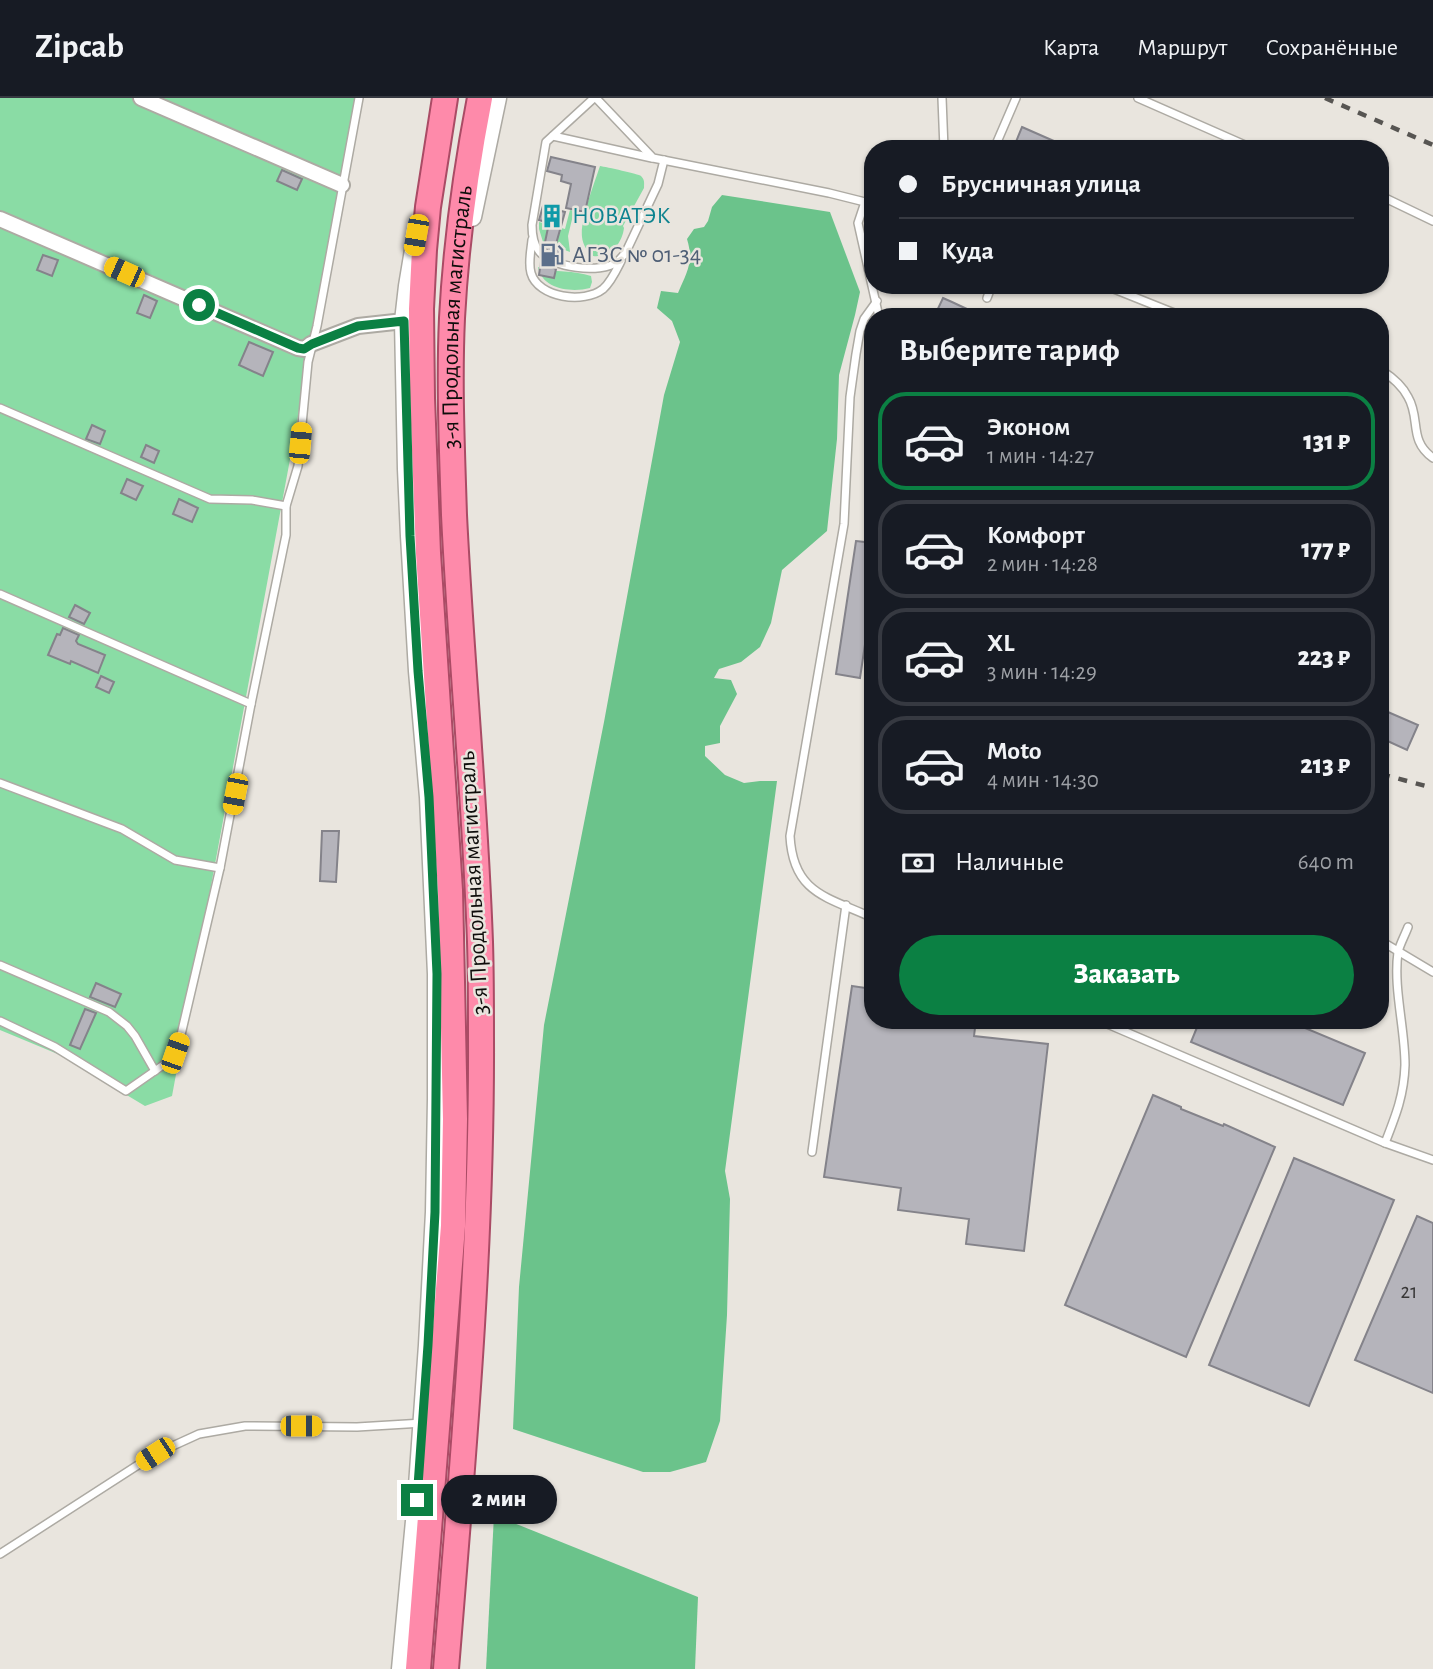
<!DOCTYPE html>
<html lang="ru">
<meta charset="utf-8">
<style>
:root{--surface:#171b24;--page:#242831;--text:#f1f3f6;--muted:#9ea1a6;--line:#363941;--accent:#0b8043}
body{margin:0;font-family:"Alegreya Sans",sans-serif;background:var(--page);color:var(--text);height:100vh;display:flex;flex-direction:column;font-size:26px;white-space:nowrap}
*{box-sizing:border-box;margin:0}
p{font-size:23px;color:var(--muted)}
.icon{flex:none;width:38px;height:38px;fill:none;stroke:currentColor;stroke-width:2;stroke-linecap:round;stroke-linejoin:round}
.map{position:relative;flex:1;overflow:hidden}
.drawer{position:absolute;left:864px;top:210px;width:525px;height:721px;display:flex;flex-direction:column;background:var(--surface);border-radius:28px;box-shadow:0 2px 5px #0004}
.drawer>*{flex:none}
.top-card{position:absolute;left:864px;top:42px;width:525px;height:154px;border-radius:28px;box-shadow:0 2px 5px #0004;display:grid;align-content:center;height:154px;padding:0 35px;background:var(--surface)}
.end{position:absolute;width:32px;height:32px;margin:-16px;border:9px solid #0b8043;background:#fff;box-shadow:0 0 0 4px #fff}
.from{border-radius:50%}
.bubble{position:absolute;height:49px;border-radius:24px;background:var(--surface);box-shadow:0 2px 5px #0004;font-size:23px;font-weight:800;line-height:49px;text-align:center}
.car{position:absolute;width:21px;height:42px;margin:-21px -10px;border-radius:9px;box-shadow:0 0 5px 2px #0007;background:linear-gradient(#f5c518 24%,#345 0 40%,#f5c518 0 76%,#345 0 86%,#f5c518 0)}
.top-card b{display:flex;align-items:center;gap:24px;height:66px;font-size:26px}
.top-card b+b{border-top:2px solid var(--line)}
.top-card i{width:18px;height:18px;background:var(--text)}
ul{padding:0;list-style:none}
li{display:flex;align-items:center;gap:21px;height:98px;margin:0 14px 10px;padding:0 21px;border:4px solid var(--line);border-radius:28px}
li div{flex:1}
li b{display:block;font-size:26px}
li em{font-style:normal;font-weight:800}
li.selected{border-color:var(--accent)}
li>.icon{width:63px;height:63px;stroke-width:1.5}
h2{padding:0 35px;font-size:32px;line-height:84px}
.pay{display:flex;align-items:center;gap:18px;height:77px;padding:0 35px;font-size:26px}
.pay p{margin-inline-start:auto}
.cta{display:flex;gap:14px;margin-top:auto;padding:14px 35px}
.cta a{flex:1;height:80px;border-radius:42px;background:var(--accent);color:#fff;font-size:28px;font-weight:800;line-height:80px;text-align:center}
header{display:flex;align-items:center;gap:42px;box-sizing:border-box;height:98px;padding:0 35px;background:var(--surface);border-bottom:2px solid var(--line)}
header strong{font-size:33px}
nav{display:flex;gap:38px;margin-inline-start:auto;font-size:24px}
.map>svg:first-child{display:block}
</style>
<header>
<strong>Zipcab</strong>
<nav><a>Карта</a><a>Маршрут</a><a>Сохранённые</a></nav>
</header>
<div class="map">
<svg width="1433" height="1571" viewBox="0 0 1433 1571">
<rect width="100%" height="100%" fill="#e9e5de"/>
<g fill="#8adca5">
<polygon points="0,0 357,0 172,998 145,1008 60,957 0,932"/>
<path d="M 600,68 C 606,69 639,76 641,78 C 645,82 644,85 644,90 L 623,128 L 624,130 C 622,146 610,160 593,158 C 587,153 583,147 582,139 C 580,122 594,86 600,68 Z"/>
<polygon points="570,112 574,113 568,138 570,154 543,144 539,131 539,124 565,131"/>
<path d="M 538,169 C 555,175 574,172 591,178 L 592,184 L 590,190 C 571,195 542,191 538,169 Z"/>
</g>
<g fill="#6bc38b">
<path d="M 722,97 L 830,114 L 860,194 L 855,217 L 839,277 L 837,341 L 827,433 L 782,472 L 771,525 L 760,549 L 741,564 L 719,571 L 714,580 L 731,582 L 737,596 L 720,628 L 720,645 L 705,648 L 705,658 L 725,677 L 744,685 L 760,683 L 777,683 L 725,1073 L 730,1101 L 727,1217 L 720,1323 L 706,1364 L 670,1374 L 643,1374 L 513,1331 L 519,1189 L 544,927 L 604,624 L 664,297 L 680,244 L 672,223 L 657,210 L 661,193 L 678,195 C 687,174 694,164 687,141 L 694,131 L 704,129 L 708,123 L 712,109 Z"/>
<polygon points="494,1417 698,1499 695,1571 486,1571"/>
</g>
<g fill="#b5b4bb" stroke="#84838a" stroke-width="2">
<polygon points="1022,29 1072,51 1013,51"/>
<polygon points="551,59 595,69 585,114 566,110 571,86 561,83 562,77 547,73"/>
<polygon points="282,72 302,81 297,92 277,83"/>
<polygon points="543,108 565,114 556,146 561,147 559,159 549,154 544,149 549,125 539,122"/>
<polygon points="43,157 58,162 52,178 37,172"/>
<polygon points="541,163 556,171 554,180 539,177"/>
<polygon points="144,197 157,203 150,220 137,215"/>
<polygon points="943,200 952,204 984,219 934,219"/>
<polygon points="249,244 273,254 263,278 239,267"/>
<polygon points="92,327 105,333 100,346 86,341"/>
<polygon points="146,347 159,353 154,365 141,359"/>
<polygon points="127,381 143,388 136,402 121,395"/>
<polygon points="179,401 198,410 192,424 173,416"/>
<polygon points="856,443 873,445 873,493 860,580 836,576"/>
<polygon points="75,507 90,515 84,526 69,519"/>
<polygon points="63,530 79,537 76,543 78,546 105,557 98,575 71,563 70,566 48,557 57,536 60,537"/>
<polygon points="101,578 114,584 109,595 96,589"/>
<polygon points="1381,611 1418,627 1407,652 1381,640"/>
<polygon points="322,733 339,733 336,784 320,783"/>
<polygon points="96,885 121,896 115,909 90,899"/>
<polygon points="852,888 873,891 873,922 976,922 974,938 1048,946 1024,1153 966,1146 969,1121 898,1112 901,1090 824,1079"/>
<polygon points="85,911 96,915 80,951 70,947"/>
<polygon points="1200,922 1286,922 1365,955 1343,1007 1191,944"/>
<polygon points="1153,997 1181,1009 1181,1011 1223,1028 1224,1026 1275,1049 1186,1259 1065,1207"/>
<polygon points="1294,1060 1394,1102 1309,1308 1209,1267"/>
<polygon points="1417,1118 1433,1125 1433,1295 1355,1262"/>
</g>
<g fill="none" stroke-linecap="round" stroke-linejoin="round">
<g stroke="#adaaa3" stroke-width="10">
<g id="service">
<path d="M 594,0 L 546,44 L 532,127 C 532,136 533,146 539,153 C 551,170 601,176 617,164 C 620,162 622,158 625,156 L 658,86 L 664,62"/>
<polyline points="596,0 653,60 829,95 873,106"/>
<polyline points="942,0 944,51"/>
<polyline points="1138,0 1254,51"/>
<polyline points="553,38 652,60"/>
<polyline points="994,51 1016,0"/>
<polyline points="1381,98 1433,123"/>
<polyline points="865,104 858,125 879,219"/>
<path d="M 532,142 C 531,153 528,165 531,175 C 538,200 584,206 603,191 C 611,184 616,173 621,163"/>
<polyline points="1104,187 1184,219"/>
<polyline points="987,200 992,187"/>
<path d="M 1381,272 C 1392,279 1402,287 1408,299 C 1421,321 1408,342 1433,360"/>
<polyline points="0,310 210,401 252,402 286,408"/>
<polyline points="0,496 251,606"/>
<polyline points="0,685 122,731 175,762 220,770"/>
<path d="M 873,820 C 828,799 793,796 790,738 L 844,426 L 850,299 L 856,256 L 860,233 L 864,221 L 877,203"/>
<polyline points="1381,843 1433,874"/>
<polyline points="0,867 109,914 127,928 135,938 155,973"/>
<polyline points="1098,922 1385,1045 1433,1062"/>
<polyline points="0,923 55,949 126,993 169,963 175,955 180,941 220,770 251,606 286,437 286,408 298,368 308,264 317,228 359,0"/>
<path d="M 1385,1045 C 1396,1017 1404,997 1405,967 C 1405,930 1393,890 1398,854 C 1400,846 1405,837 1408,829"/>
<polyline points="812,1054 846,807"/>
<polyline points="0,1456 155,1356 199,1336 245,1328 357,1329 423,1325"/>
</g>
</g>
<g stroke="#adaaa3" stroke-width="18">
<g id="minor">
<polyline points="141,0 342,87"/>
<polyline points="0,121 298,250 305,251 311,246 358,228 404,223"/>
</g>
</g>
<g stroke="#adaaa3" stroke-width="21">
<g id="tertiary">
<polyline points="472,119 497,0"/>
<polyline points="401,1571 417,1402 428,1247 435,1114 437,1001 437,876 429,699 418,573 410,438 407,371 404,223 408,188 415,146"/>
</g>
</g>
<g stroke="#aa4b65" stroke-width="28">
<g id="trunk">
<polyline points="418,1571 453,1128 455,1021 450,792 428,455 422,300 421,211 424,152 428,109 445,0"/>
<path id="s1" d="M 446,1571 C 463,1361 482,1150 481,939 C 481,907 481,876 480,844 C 475,702 461,560 454,417 C 452,352 449,286 452,220 C 456,146 466,72 480,0"/>
</g>
</g>
<use href="#service" stroke="#fff" stroke-width="7"/>
<use href="#minor" stroke="#fff" stroke-width="14"/>
<use href="#tertiary" stroke="#fff" stroke-width="18"/>
<use href="#trunk" stroke="#fe8aaa" stroke-width="24"/>
<g stroke="#575552" stroke-width="4.5" stroke-dasharray="9 9" stroke-linecap="butt">
<polyline points="1325,0 1433,47"/>
<polyline points="1381,676 1433,690"/>
</g>
</g>
<g fill="none" stroke-linecap="round" stroke-linejoin="round">
<polyline stroke="#0b8043" stroke-width="9" points="199,207 298,250 304,251 312,246 358,228 404,223 410,438 418,573 429,699 437,876 435,1114 428,1247 417,1402"/>
</g>
<defs>
<g id="building-bare" transform="scale(1.89)"><path d="M-4-6H4V6H1V3H-1V6H-4ZM-2.5-4.3h1.7v1.8h-1.7ZM.8-4.3h1.7v1.8H.8ZM-2.5-1h1.7V.8h-1.7ZM.8-1h1.7V.8H.8Z" fill="#0f9aa8" stroke="#e9e5de" stroke-width="2.5" paint-order="stroke"/></g>
<g id="fuel-bare" transform="scale(1.89)"><path d="M-5.5-6h7V0h2V4h1.3V-2.5L3-4.5l.8-.8L6-3V5H2.5V1h-1V6h-7ZM-4.2-4.7v3.2H.2V-4.7Z" fill="#5c6f8a" stroke="#e9e5de" stroke-width="2.5" paint-order="stroke"/></g>
</defs>
<g fill-rule="evenodd">
<use href="#building-bare" x="552" y="118"/>
<use href="#fuel-bare" x="552" y="157"/>
</g>
<g text-anchor="middle" dominant-baseline="central" stroke-width="5" stroke-linejoin="round" paint-order="stroke">
<g font-size="21" fill="#383737">
<text x="1409" y="1193">21</text>
</g>
<g font-size="24" fill="#0d838f" stroke="#e9e5de" text-anchor="start">
<text x="572" y="118">НОВАТЭК</text>
</g>
<g font-size="24" fill="#4e5e75" stroke="#e9e5de" text-anchor="start">
<text x="572" y="157">АГЗС № 01-34</text>
</g>
<g font-size="24" fill="#0e0d0b" stroke="#e9e5de">
<text stroke="none"><textPath href="#s1" startOffset="1354">3-я Продольная магистраль</textPath></text>
<text transform="translate(474 785) rotate(-93)">3-я Продольная магистраль</text>
</g>
</g>
</svg>
<i class="end from" style="left:199px;top:207px"></i>
<i class="end" style="left:417px;top:1402px"></i>
<div class="bubble" style="left:441px;top:1377px;width:116px">2 мин</div>
<i class="car" style="left:416px;top:137px;rotate:190deg"></i>
<i class="car" style="left:124px;top:174px;rotate:294deg"></i>
<i class="car" style="left:300px;top:345px;rotate:5deg"></i>
<i class="car" style="left:235px;top:696px;rotate:191deg"></i>
<i class="car" style="left:175px;top:955px;rotate:19deg"></i>
<i class="car" style="left:301px;top:1328px;rotate:90deg"></i>
<i class="car" style="left:155px;top:1356px;rotate:237deg"></i>
<div class="top-card">
<b><i class="from"></i>Брусничная улица</b>
<b><i></i>Куда</b>
</div>
<section class="drawer">
<h2>Выберите тариф</h2>
<ul>
<li class="selected"><svg class="icon" aria-label="car" viewBox="0 0 24 24"><path d="M5 17H2v-5l4-1 3-4h7l3 4 3 1v5h-3M9 17h6M6 11h13"/><circle cx="7" cy="17" r="2"/><circle cx="17" cy="17" r="2"/></svg><div><b>Эконом</b><p>1 мин · 14:27</p></div><em>131 ₽</em></li>
<li><svg class="icon" aria-label="car" viewBox="0 0 24 24"><path d="M5 17H2v-5l4-1 3-4h7l3 4 3 1v5h-3M9 17h6M6 11h13"/><circle cx="7" cy="17" r="2"/><circle cx="17" cy="17" r="2"/></svg><div><b>Комфорт</b><p>2 мин · 14:28</p></div><em>177 ₽</em></li>
<li><svg class="icon" aria-label="car" viewBox="0 0 24 24"><path d="M5 17H2v-5l4-1 3-4h7l3 4 3 1v5h-3M9 17h6M6 11h13"/><circle cx="7" cy="17" r="2"/><circle cx="17" cy="17" r="2"/></svg><div><b>XL</b><p>3 мин · 14:29</p></div><em>223 ₽</em></li>
<li><svg class="icon" aria-label="car" viewBox="0 0 24 24"><path d="M5 17H2v-5l4-1 3-4h7l3 4 3 1v5h-3M9 17h6M6 11h13"/><circle cx="7" cy="17" r="2"/><circle cx="17" cy="17" r="2"/></svg><div><b>Moto</b><p>4 мин · 14:30</p></div><em>213 ₽</em></li>
</ul>
<div class="pay"><svg class="icon" aria-label="cash" viewBox="0 0 24 24"><path d="M3 7h18v10H3z"/><circle cx="12" cy="12" r="2"/></svg>Наличные<p>640 m</p></div>
<div class="cta"><a>Заказать</a></div>
</section>
</div>
